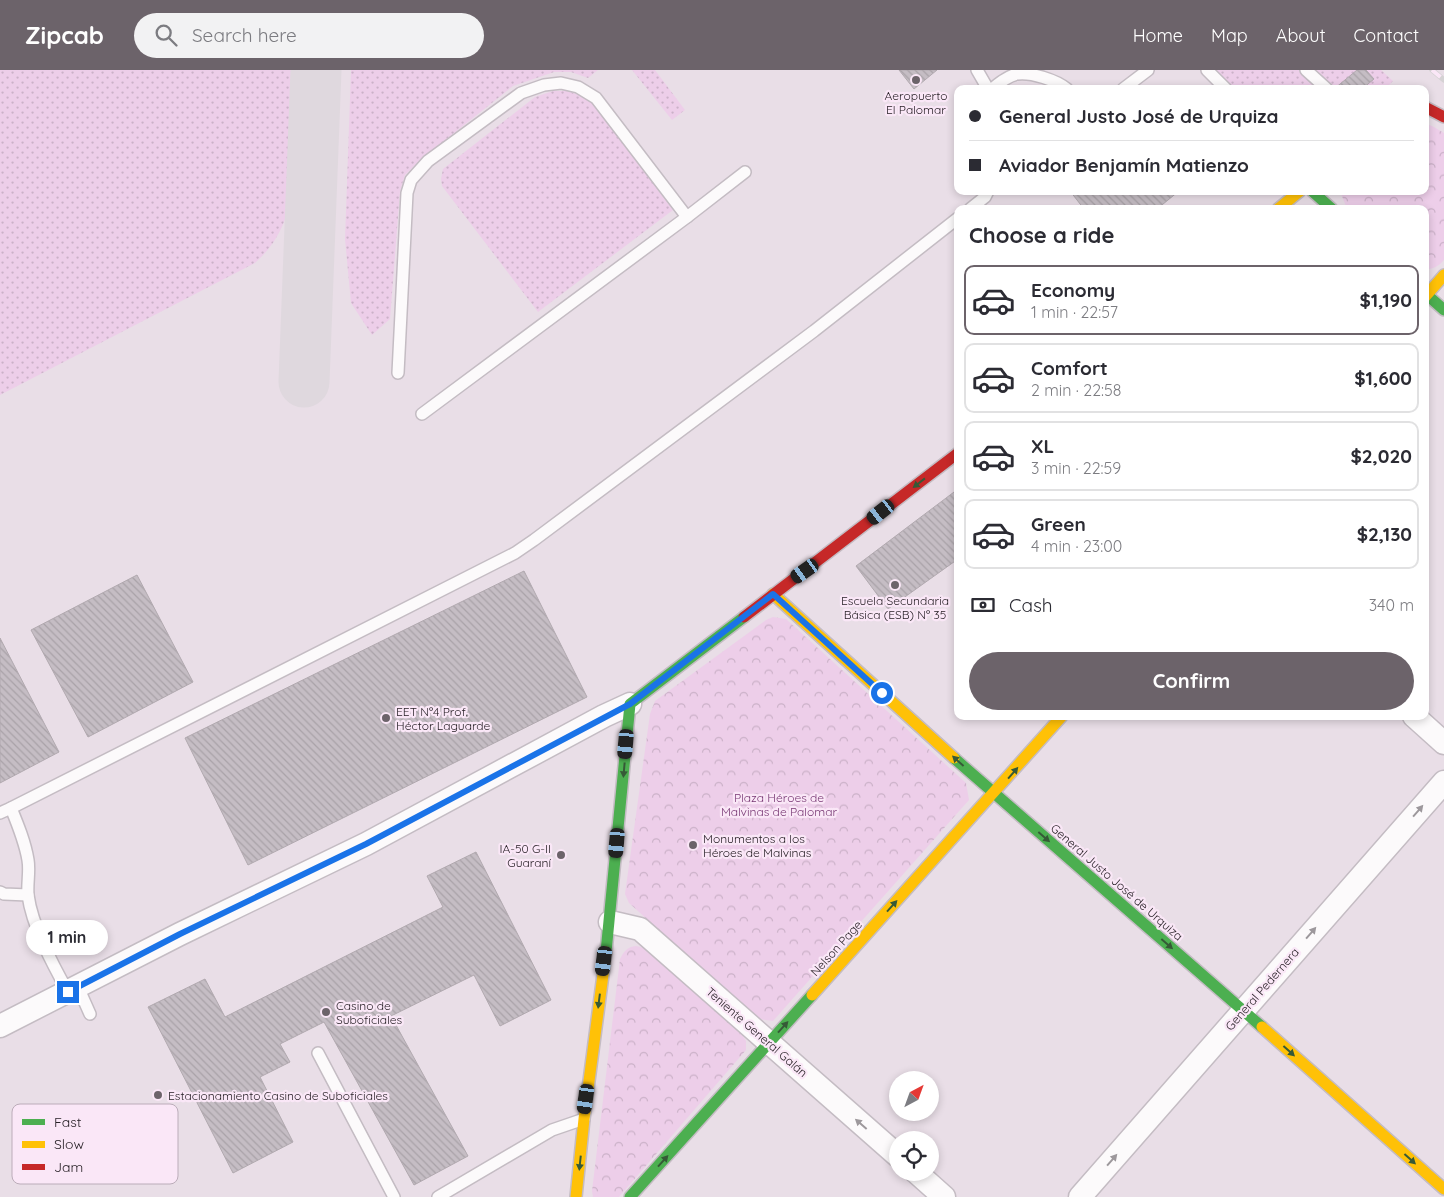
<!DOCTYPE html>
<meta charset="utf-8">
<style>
:root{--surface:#fff;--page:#f2f2f3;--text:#2b2b33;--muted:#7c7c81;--line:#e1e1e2;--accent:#6c636a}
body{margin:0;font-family:Quicksand,sans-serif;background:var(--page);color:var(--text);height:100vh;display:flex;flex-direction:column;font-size:19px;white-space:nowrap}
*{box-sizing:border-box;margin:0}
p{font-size:16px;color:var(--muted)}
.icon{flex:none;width:28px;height:28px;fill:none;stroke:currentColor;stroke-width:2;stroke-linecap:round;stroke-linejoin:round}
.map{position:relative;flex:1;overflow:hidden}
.panel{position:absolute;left:954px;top:135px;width:475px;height:515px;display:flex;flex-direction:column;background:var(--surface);border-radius:10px;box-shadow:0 2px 8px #0003}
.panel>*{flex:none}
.guide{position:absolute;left:954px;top:15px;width:475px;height:110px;border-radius:10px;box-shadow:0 2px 8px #0003;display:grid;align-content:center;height:110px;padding:0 15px;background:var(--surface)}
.needle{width:32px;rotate:41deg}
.fabs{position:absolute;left:889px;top:1001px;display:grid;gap:10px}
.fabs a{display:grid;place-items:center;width:50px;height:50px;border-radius:50%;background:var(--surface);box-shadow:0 2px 8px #0003;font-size:25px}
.end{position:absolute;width:22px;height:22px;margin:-11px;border:6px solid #1a73e8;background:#fff;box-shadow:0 0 0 2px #fff}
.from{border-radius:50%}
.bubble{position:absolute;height:35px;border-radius:18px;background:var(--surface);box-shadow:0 2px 8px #0003;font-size:16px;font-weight:700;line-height:35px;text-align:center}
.car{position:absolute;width:15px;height:30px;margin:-15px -8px;border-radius:6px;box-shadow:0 0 4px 1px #0007;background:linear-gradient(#222 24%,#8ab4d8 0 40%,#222 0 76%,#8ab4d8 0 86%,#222 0)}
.guide b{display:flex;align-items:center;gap:18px;height:48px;font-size:19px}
.guide b+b{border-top:1px solid var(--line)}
.guide i{width:12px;height:12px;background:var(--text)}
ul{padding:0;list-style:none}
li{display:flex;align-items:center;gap:15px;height:70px;margin:0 10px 8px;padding:0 5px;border:2px solid var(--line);border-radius:10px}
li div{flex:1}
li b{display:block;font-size:19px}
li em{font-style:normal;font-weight:700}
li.active{border-color:var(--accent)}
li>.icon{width:45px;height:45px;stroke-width:1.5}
h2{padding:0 15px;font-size:22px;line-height:60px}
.pay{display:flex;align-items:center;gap:12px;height:55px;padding:0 15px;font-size:19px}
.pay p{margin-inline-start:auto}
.button{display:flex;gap:10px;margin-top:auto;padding:10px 15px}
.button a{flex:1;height:58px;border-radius:30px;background:var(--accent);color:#fff;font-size:20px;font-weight:700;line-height:58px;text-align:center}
header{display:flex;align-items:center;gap:30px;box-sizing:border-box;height:70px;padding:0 25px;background:var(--accent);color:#fff}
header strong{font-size:24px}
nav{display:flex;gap:28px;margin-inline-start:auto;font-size:18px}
.search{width:350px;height:45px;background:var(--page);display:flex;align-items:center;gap:12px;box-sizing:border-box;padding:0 18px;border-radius:28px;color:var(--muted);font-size:19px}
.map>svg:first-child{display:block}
</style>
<header>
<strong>Zipcab</strong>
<div class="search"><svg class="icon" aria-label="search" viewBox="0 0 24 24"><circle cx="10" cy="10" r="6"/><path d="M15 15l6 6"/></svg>Search here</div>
<nav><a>Home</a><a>Map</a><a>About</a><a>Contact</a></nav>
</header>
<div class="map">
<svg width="1444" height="1127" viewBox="0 0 1444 1127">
<defs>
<pattern id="grass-dots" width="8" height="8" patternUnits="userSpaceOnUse" patternTransform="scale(1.25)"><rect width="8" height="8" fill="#edcee9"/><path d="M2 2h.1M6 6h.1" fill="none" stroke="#cbb1c8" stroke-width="1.8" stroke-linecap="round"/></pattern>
<pattern id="park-crowns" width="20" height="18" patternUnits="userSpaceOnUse" patternTransform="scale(1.25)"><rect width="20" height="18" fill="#edcee9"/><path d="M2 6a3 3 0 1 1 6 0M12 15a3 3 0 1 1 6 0" fill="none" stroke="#cbb1c8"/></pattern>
<pattern id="building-back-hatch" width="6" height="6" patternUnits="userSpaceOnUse" patternTransform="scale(1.25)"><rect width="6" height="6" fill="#c5bdc4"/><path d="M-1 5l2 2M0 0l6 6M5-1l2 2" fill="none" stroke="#a9a2a8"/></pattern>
</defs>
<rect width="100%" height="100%" fill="#e9dee7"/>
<g fill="url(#grass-dots)">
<path d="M 0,0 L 295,0 L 292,126 C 285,154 277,173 255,193 L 0,325 Z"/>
<polygon points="351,0 598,0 588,8 571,2 554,2 513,16 419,91 405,105 400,121 390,249 372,265 351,233 345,169"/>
<polygon points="632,0 655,0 685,40 672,50"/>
<polygon points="1211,0 1381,0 1393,11 1385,19 1231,19"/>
<polygon points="553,21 568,21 589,29 673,140 538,242 442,116 441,109 443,99 535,27"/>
</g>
<g fill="url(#park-crowns)">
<path d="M 1425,53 L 1434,57 L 1444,63 L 1444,190 C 1439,196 1433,199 1425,200 L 1425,139 L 1347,139 L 1340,121 L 1425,121 Z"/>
<polygon points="773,547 786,549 966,713 969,730 773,951 758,949 629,833 625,824 650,644 655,631 766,550"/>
<path d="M 636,876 L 645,878 L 741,963 L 746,971 L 746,980 L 619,1127 L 593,1127 L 592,1121 L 620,889 C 624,881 627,877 636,876 Z"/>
</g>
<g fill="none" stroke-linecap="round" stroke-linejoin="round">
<polyline stroke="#dfd8de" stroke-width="51" points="304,312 316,0"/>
</g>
<g fill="url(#building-back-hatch)" stroke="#b1a9af">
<polygon points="899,0 937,0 914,19"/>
<polygon points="1357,0 1366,0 1374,9 1362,19 1334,19"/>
<polygon points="1070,121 1179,121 1157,139 1084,139"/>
<polygon points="958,419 958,489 888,539 856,496"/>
<polygon points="524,501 587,627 248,795 185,668"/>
<polygon points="137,505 193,612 88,667 31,560"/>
<polygon points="0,568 59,682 0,713"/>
<polygon points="476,782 551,930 500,956 474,905 391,946 468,1086 414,1115 324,952 280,974 290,992 260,1007 293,1072 233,1103 148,937 205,909 225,947 443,837 427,806"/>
</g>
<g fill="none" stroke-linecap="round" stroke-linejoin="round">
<g stroke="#c4bcc3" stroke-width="14">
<g id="lane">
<polyline points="977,0 988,19"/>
<polyline points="1207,0 1226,19"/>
<polyline points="1306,0 1327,19"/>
<path d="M 992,19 C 999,13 1008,6 1017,4 C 1031,2 1056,10 1067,19"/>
<polyline points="1123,19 1148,0"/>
<polyline points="970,139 985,127 988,121"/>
<polyline points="398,303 407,123 411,110 428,91 521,23 544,15 561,13 578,17 596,28 687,147"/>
<polyline points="422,344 687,147 745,102"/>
<polyline points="11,738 515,483 534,470 814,261 958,148"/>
<path d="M 0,743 L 11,738 C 18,755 25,772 28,790 C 30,801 27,813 28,825 C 32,856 53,895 68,922"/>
<polyline points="0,822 4,824 28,825"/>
<polyline points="78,917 90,944"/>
<polyline points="318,983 394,1127"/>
<polyline points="438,1127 552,1060 584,1049"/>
</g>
</g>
<g stroke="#c4bcc3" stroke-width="25">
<g id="street">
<polyline points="1414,646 1444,673"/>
<polyline points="610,852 640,859 898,1086"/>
<polyline points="0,956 180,864 366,774 604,646 630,634"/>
<polyline points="916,1102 944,1127"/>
<polyline points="1080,1127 1444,712"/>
</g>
</g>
<g stroke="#c4bcc3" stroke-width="14">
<g id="fast">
<polyline points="1312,121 1332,139"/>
<polyline points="1425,223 1444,240"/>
<polyline points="954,688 1262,957"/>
<polyline points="606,882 630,634 744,547"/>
<polyline points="630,1127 812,925"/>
</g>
</g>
<g stroke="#c4bcc3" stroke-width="14">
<g id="slow">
<polyline points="1278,139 1300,121"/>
<polyline points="1425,227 1444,205"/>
<polyline points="773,524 954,688"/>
<polyline points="812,925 1062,646"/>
<polyline points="1262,957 1444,1119"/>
<polyline points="576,1127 584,1049 606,882"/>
</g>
</g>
<g stroke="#c4bcc3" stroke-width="14">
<g id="jam">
<polyline points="1425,37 1444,47"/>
<polyline points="744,547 958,383"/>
</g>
</g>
<use href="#lane" stroke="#fcfafb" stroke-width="11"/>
<use href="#street" stroke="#fcfafb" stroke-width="22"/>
<use href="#fast" stroke="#4caf50" stroke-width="11"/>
<use href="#slow" stroke="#ffc107" stroke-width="11"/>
<use href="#jam" stroke="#c62828" stroke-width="11"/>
<g stroke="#d5d2d4" stroke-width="5.5">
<polyline id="rail" points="1432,0 1444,10"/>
</g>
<use href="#rail" stroke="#fae7f7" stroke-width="4" stroke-dasharray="11" stroke-linecap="butt"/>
</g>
<defs><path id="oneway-solid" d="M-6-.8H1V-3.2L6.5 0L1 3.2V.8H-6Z" transform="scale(1.25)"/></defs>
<g fill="#365a37">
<use href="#oneway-solid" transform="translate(919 413) rotate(142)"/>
<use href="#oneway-solid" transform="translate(958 691) rotate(-138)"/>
<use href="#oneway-solid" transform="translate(624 700) rotate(95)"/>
<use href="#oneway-solid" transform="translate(1013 703) rotate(-49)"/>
<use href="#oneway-solid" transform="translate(1044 767) rotate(41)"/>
<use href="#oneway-solid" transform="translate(892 836) rotate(-48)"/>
<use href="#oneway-solid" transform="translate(1167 874) rotate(41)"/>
<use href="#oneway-solid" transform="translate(599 931) rotate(97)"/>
<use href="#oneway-solid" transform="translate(783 957) rotate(-48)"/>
<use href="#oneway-solid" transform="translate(1289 981) rotate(42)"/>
<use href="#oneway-solid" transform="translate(1410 1089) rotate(42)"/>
<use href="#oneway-solid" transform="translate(663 1091) rotate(-48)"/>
<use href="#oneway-solid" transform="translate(580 1093) rotate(96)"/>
</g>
<g fill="#9d989c">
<use href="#oneway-solid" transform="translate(1418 741) rotate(-49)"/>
<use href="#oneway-solid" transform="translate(1311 863) rotate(-49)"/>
<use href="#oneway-solid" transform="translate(861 1054) rotate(-139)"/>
<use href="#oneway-solid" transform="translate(1112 1090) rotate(-49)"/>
</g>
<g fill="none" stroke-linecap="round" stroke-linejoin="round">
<polyline stroke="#1a73e8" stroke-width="6" points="68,922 180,864 366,774 630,634 773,524 882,623"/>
</g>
<g fill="#6c636a" stroke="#fae7f7" stroke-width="2">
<circle cx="916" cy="10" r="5"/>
<circle cx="895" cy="515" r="5"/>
<circle cx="386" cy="648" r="5"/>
<circle cx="693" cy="775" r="5"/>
<circle cx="561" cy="785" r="5"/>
<circle cx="326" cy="942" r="5"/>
<circle cx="158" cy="1025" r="5"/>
</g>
<g text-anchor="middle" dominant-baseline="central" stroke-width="4.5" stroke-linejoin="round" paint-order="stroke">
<g font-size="12" fill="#282127" stroke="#fae7f7" text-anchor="start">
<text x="916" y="25" text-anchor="middle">Aeropuerto<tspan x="916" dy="14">El Palomar</tspan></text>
<text x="895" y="530" text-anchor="middle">Escuela Secundaria<tspan x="895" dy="14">Básica (ESB) Nº 35</tspan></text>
<text x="396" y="641">EET Nº4 Prof.<tspan x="396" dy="14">Héctor Laguarde</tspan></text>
<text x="703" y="768">Monumentos a los<tspan x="703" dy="14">Héroes de Malvinas</tspan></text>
<text x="551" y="778" text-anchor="end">IA-50 G-II<tspan x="551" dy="14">Guaraní</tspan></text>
<text x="336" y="935">Casino de<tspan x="336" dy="14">Suboficiales</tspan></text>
<text x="168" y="1025">Estacionamiento Casino de Suboficiales</text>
</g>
<g font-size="12" fill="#773773" stroke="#fae7f7">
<text x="779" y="727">Plaza Héroes de<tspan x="779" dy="14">Malvinas de Palomar</tspan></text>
</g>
<g font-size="12" fill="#282127" stroke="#fae7f7">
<text transform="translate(1117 812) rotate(41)">General Justo José de Urquiza</text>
<text transform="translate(836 878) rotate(-48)">Nelson Page</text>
<text transform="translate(1262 919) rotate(-49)">General Pedernera</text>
<text transform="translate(757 962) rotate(41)">Teniente General Galán</text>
</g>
</g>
<rect x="12" y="1034" width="166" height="80" rx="8" fill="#fae7f7" stroke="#bbacb9" stroke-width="1"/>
<rect x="22" y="1049" width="23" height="6" fill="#4caf50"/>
<rect x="22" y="1071" width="23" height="7" fill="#ffc107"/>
<rect x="22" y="1094" width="23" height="6" fill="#c62828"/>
<g font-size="14" fill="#282127">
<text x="54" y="1057">Fast</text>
<text x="54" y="1079">Slow</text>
<text x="54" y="1102">Jam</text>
</g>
</svg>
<div class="fabs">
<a><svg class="needle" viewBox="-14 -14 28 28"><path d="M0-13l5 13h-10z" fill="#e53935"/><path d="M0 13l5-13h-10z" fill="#7c7c81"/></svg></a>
<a><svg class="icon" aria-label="locate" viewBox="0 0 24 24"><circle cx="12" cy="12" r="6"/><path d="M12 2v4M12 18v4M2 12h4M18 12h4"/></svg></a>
</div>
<i class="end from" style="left:882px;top:623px"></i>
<i class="end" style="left:68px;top:922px"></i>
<div class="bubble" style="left:26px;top:850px;width:82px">1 min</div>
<i class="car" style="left:881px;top:442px;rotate:232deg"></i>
<i class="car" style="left:805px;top:501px;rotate:235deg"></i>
<i class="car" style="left:626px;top:674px;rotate:185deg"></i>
<i class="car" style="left:617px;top:773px;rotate:185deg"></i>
<i class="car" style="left:604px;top:891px;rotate:187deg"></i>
<i class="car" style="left:586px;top:1029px;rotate:188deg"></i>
<div class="guide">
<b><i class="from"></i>General Justo José de Urquiza</b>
<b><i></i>Aviador Benjamín Matienzo</b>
</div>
<section class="panel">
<h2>Choose a ride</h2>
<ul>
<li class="active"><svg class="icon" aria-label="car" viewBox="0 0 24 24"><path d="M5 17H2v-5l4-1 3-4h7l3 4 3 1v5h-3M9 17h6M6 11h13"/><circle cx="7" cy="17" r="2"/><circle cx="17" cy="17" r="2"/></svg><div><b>Economy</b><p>1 min · 22:57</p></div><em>$1,190</em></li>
<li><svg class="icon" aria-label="car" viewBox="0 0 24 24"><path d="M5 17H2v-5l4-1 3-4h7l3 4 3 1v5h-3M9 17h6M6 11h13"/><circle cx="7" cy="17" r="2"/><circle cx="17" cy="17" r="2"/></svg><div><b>Comfort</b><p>2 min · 22:58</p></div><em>$1,600</em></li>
<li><svg class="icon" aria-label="car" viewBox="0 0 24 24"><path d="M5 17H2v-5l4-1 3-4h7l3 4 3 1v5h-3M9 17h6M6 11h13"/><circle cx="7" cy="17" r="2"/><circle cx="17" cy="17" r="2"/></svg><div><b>XL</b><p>3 min · 22:59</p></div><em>$2,020</em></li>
<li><svg class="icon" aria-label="car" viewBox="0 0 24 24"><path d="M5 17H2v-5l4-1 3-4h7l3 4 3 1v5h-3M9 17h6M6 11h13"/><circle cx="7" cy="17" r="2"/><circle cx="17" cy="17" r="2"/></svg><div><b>Green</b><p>4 min · 23:00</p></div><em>$2,130</em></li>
</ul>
<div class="pay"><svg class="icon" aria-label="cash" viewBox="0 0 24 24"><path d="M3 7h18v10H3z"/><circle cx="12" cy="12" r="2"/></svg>Cash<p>340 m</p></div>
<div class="button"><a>Confirm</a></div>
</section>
</div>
